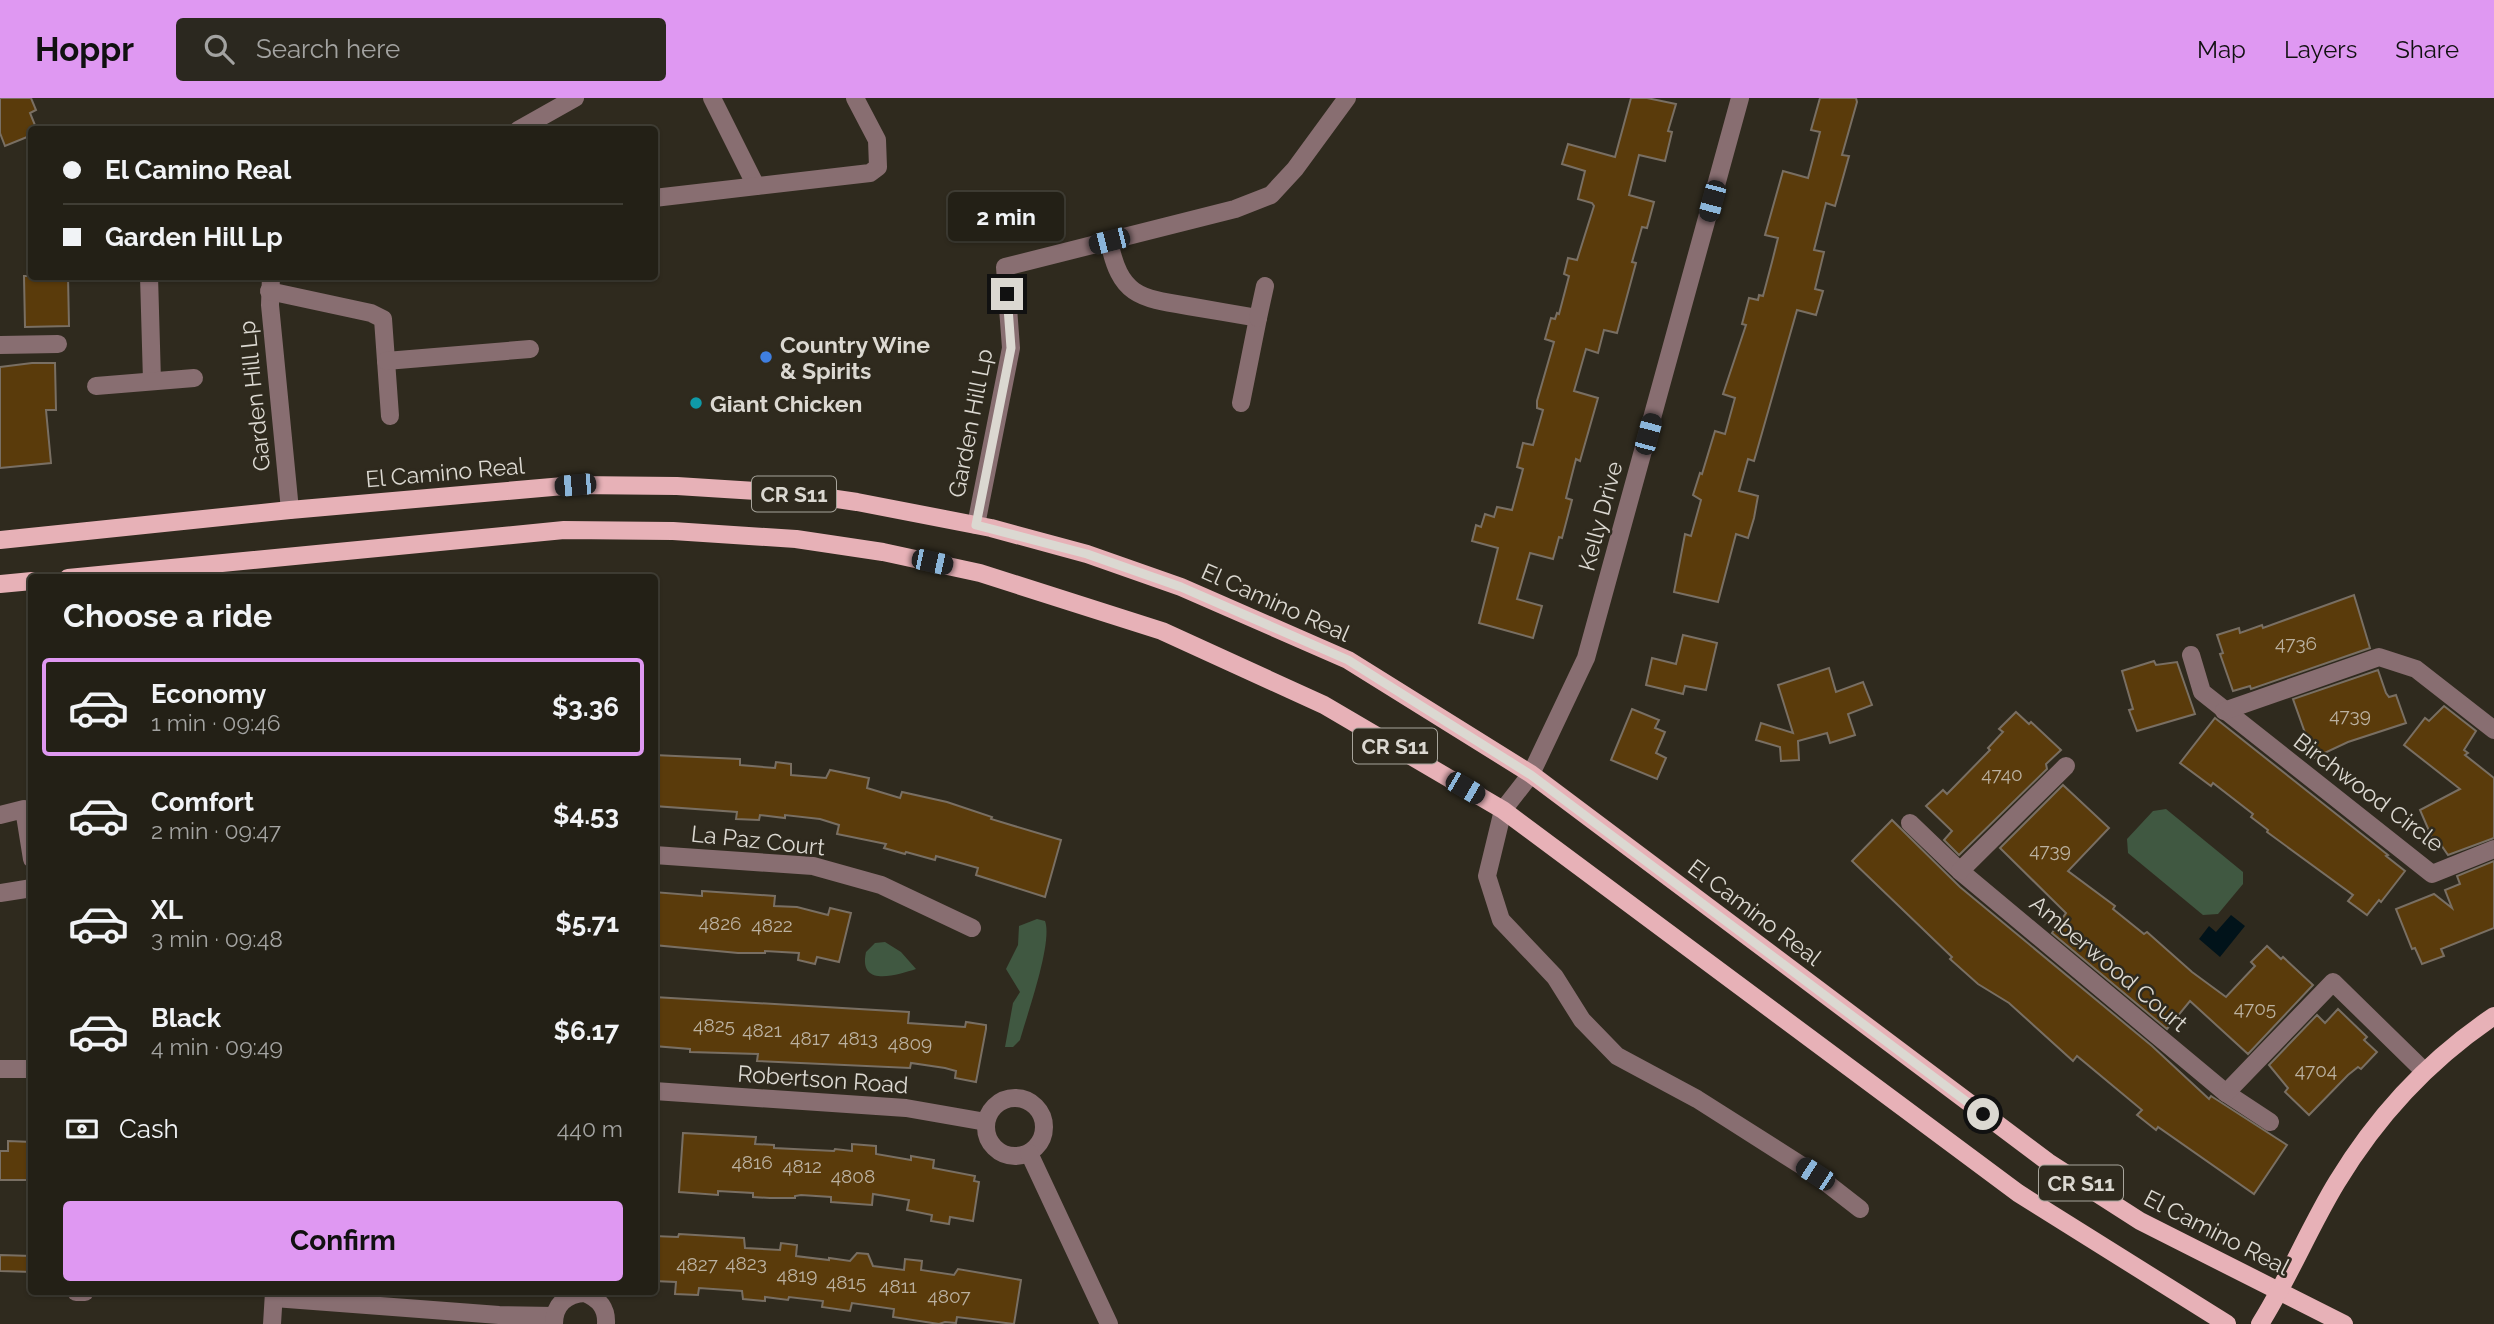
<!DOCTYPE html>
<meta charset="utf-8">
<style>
:root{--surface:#232016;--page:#2b281f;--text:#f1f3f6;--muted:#a3a3a1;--line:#403e35;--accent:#df98f2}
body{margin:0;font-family:Raleway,sans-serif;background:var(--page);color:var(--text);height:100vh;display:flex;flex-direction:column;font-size:26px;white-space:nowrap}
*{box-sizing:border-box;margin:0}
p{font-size:23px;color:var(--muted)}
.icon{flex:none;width:38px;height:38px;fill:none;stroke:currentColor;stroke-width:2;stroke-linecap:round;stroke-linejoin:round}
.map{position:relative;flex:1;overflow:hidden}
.panel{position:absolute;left:28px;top:476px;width:630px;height:721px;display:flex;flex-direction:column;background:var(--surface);border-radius:7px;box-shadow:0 2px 5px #0004,0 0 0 2px var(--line)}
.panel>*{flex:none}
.guide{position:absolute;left:28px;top:28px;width:630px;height:154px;border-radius:7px;box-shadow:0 2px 5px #0004,0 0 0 2px var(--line);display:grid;align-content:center;height:154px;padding:0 35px;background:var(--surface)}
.end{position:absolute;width:32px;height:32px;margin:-16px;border:9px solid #dbd8d1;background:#111;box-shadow:0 0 0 4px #111}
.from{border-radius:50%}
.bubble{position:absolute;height:49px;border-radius:7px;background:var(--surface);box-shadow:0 2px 5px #0004,0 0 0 2px var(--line);font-size:23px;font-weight:700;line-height:49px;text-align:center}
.car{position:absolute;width:21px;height:42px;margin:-21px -10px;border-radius:9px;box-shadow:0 0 5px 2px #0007;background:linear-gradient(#222 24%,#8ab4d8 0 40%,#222 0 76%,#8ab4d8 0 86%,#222 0)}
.guide b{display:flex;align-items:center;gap:24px;height:66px;font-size:26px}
.guide b+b{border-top:2px solid var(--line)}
.guide i{width:18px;height:18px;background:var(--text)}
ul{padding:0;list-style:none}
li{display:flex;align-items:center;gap:21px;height:98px;margin:0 14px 10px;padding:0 21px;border:4px solid transparent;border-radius:7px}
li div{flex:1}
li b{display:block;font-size:26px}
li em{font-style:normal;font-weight:700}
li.on{border-color:var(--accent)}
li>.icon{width:63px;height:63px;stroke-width:1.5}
h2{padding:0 35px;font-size:32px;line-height:84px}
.pay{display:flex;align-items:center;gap:18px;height:77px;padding:0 35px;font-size:26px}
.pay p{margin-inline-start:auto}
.button{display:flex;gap:14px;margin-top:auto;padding:14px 35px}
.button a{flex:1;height:80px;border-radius:7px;background:var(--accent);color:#111;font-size:28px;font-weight:700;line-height:80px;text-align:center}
header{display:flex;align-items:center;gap:42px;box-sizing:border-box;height:98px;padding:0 35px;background:var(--accent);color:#111}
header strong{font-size:33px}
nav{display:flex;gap:38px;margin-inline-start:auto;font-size:24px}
.search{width:490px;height:63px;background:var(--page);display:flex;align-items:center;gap:18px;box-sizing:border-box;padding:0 24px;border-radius:7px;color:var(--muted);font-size:26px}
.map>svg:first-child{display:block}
</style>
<header>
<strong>Hoppr</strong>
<div class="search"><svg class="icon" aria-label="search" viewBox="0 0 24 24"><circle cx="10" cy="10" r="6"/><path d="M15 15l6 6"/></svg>Search here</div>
<nav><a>Map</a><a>Layers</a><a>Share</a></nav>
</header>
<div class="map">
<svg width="2494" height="1226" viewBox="0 0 2494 1226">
<rect width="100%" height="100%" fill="#2f2a1e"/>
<g fill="#405841">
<polygon points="2166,711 2243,774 2243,786 2218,816 2203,817 2128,755 2127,741 2153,713"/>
<path d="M 1037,821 L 1045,823 C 1053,844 1027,917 1020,942 L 1013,949 L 1005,949 L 1013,905 L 1020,894 L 1006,871 L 1018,847 L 1019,828 Z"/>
<path d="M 885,844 L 901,854 L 916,871 C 897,877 858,890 866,854 L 875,845 Z"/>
</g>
<polygon fill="#01131a" points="2231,817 2245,828 2220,859 2199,841 2209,828 2216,834"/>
<g fill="#5a3b0b" stroke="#796f63" stroke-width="2">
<polygon points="0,0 31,0 36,12 30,15 37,32 32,32 32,37 5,48 0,35"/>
<polygon points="1631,0 1647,0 1676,6 1668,33 1672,34 1665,63 1639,57 1629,97 1654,104 1647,130 1642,129 1632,164 1636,165 1617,235 1604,232 1598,255 1586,251 1574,293 1598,300 1580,363 1576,361 1566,400 1572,402 1562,440 1559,439 1553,461 1530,455 1517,501 1542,508 1533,540 1479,525 1498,450 1472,443 1476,427 1481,429 1485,416 1494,419 1497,409 1512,412 1523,371 1517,369 1523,345 1533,347 1543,312 1537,310 1537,303 1554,244 1545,241 1551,220 1555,221 1557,215 1559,216 1569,178 1564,176 1568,160 1577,162 1594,108 1592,105 1578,101 1585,73 1562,66 1568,46 1615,59"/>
<polygon points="1820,0 1856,0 1857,4 1842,57 1849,58 1835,108 1826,105 1814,152 1824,154 1815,191 1823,193 1816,217 1797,212 1754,363 1748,361 1739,393 1758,398 1754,420 1748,440 1736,436 1718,504 1674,494 1685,436 1691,438 1701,402 1693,397 1700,375 1702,376 1715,333 1725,336 1735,300 1723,296 1746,227 1742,226 1749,200 1758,202 1759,197 1763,198 1772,164 1778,140 1765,137 1772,112 1783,73 1808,80 1820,34 1811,32"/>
<polygon points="24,178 68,178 69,228 25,229"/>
<polygon points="32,265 55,265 56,312 46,312 51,365 0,370 0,269"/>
<polygon points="2354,497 2370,550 2251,591 2250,588 2233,593 2220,556 2223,555 2217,537 2239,530 2240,535 2262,527 2263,530"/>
<polygon points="1683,537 1717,545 1706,592 1685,588 1683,596 1646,587 1652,560 1676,566"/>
<polygon points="2154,563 2156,567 2177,564 2195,616 2137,633 2129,612 2133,611 2122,573"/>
<polygon points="1829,570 1836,594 1863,584 1872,607 1848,616 1855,637 1830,645 1827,635 1798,643 1799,662 1781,663 1780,649 1756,642 1761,625 1793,635 1778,587"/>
<polygon points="2378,572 2386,595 2389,599 2396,597 2406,625 2348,644 2314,660 2293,601"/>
<polygon points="2444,608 2476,633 2464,652 2468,655 2465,657 2494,680 2494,740 2448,757 2437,741 2433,742 2420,712 2460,691 2404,647 2425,620 2429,623"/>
<polygon points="1632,611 1659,622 1655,630 1665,634 1656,655 1666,660 1657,681 1611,662"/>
<polygon points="2016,614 2029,626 2031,624 2061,652 2046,666 2047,671 1959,757 1944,742 1952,733 1926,708 1943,692 1947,696 1990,652 1988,650 2003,634 1999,631"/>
<polygon points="2215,620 2388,757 2386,758 2405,773 2381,804 2379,802 2367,817 2348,803 2353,797 2267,734 2268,732 2251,719 2253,716 2213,685 2211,688 2180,665"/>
<polygon points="654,657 740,661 740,667 775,670 776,664 791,666 791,677 826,680 830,672 869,680 867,690 900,700 902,694 947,704 992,719 991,721 1061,742 1045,799 976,777 978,770 936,758 935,762 906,754 905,756 884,750 886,746 837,736 839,727 820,721 785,717 785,720 760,717 759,722 736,721 737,714 654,708"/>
<polygon points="2063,687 2109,730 2068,773 2115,808 2113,811 2144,836 2147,834 2192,874 2226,899 2255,868 2251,864 2267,848 2281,861 2283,859 2313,887 2248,956 2190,903 2167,931 2052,835 2066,815 2000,750"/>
<polygon points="1892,722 1960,789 2152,948 2209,1001 2211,998 2287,1047 2254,1096 2158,1029 2156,1032 2137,1017 2142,1012 2077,958 2073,963 2009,905 1978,886 1950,861 1952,859 1852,763"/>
<polygon points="2494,763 2494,830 2441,851 2444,858 2422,866 2415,850 2412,851 2396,811 2434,796 2452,810 2445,792 2460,786 2457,778"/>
<polygon points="702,793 775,798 774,808 797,809 828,817 830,810 851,815 839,864 817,859 815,866 798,862 799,855 765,853 765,855 738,855 654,847 654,794 702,798"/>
<polygon points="654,899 909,914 908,925 965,929 966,924 986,927 986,931 976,984 955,980 956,973 945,970 911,965 910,970 757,963 758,956 690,954 690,951 654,948"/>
<polygon points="2338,911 2367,939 2364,942 2377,954 2361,971 2358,969 2348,977 2309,1017 2285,994 2288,990 2269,967 2317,917 2325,925"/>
<polygon points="683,1035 756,1039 755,1046 774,1047 774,1050 834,1053 835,1051 852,1053 852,1046 876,1048 876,1056 911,1062 911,1058 934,1062 933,1070 975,1078 974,1083 979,1084 973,1123 950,1119 949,1126 931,1123 932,1117 907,1112 909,1102 873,1096 872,1107 831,1104 831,1099 801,1097 795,1098 795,1100 770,1100 753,1099 753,1095 718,1093 718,1097 679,1094"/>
<polygon points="8,1043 32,1044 32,1082 0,1082 0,1053 8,1053"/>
<polygon points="679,1136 744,1140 745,1150 780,1152 781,1145 797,1147 796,1158 829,1162 829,1160 850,1163 857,1155 868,1156 873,1168 904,1172 905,1161 922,1163 921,1172 954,1177 958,1171 1021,1182 1014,1226 957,1219 956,1225 945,1224 939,1226 893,1219 894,1211 852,1205 850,1213 822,1209 823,1203 789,1199 788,1202 765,1199 765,1203 743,1201 742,1193 699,1190 698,1197 675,1196 676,1184 654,1183 654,1138 678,1139"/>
<polygon points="0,1157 32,1158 32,1174 0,1173"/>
</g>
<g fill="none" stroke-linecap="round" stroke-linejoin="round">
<g stroke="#886e71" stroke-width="18">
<polyline points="712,0 756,88"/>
<polyline points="1740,0 1586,560 1531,676 1503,712 1487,778 1501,822 1555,879 1582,922 1617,958 1697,1001 1815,1076 1860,1111"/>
<polyline points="518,32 575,0"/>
<polyline points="654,100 870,75 878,69 877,42 855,0"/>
<path d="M 1109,143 C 1120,197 1138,200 1188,208 C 1211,212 1235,216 1258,220 L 1241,305"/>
<polyline points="149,178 152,283"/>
<polyline points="271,178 270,207 290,412"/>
<polyline points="269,193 371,215 383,221 390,318"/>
<polyline points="1258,220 1265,188"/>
<polyline points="0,247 58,246"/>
<polyline points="386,263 530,251"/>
<polyline points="96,288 194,280"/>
<polyline points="976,427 1011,250 1005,169 1235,111 1271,97 1295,71 1347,0"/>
<polyline points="2191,557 2202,594 2432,776 2494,751"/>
<polyline points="2224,613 2379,559 2416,571 2494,632"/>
<polyline points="0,717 24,711 32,761"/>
<polyline points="1910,725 1960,773 2226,995 2270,1024"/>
<polyline points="654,757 813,768 881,787 972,830"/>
<polyline points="1960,773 2066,668"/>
<polyline points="0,795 32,790"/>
<polyline points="0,971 32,971"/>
<polyline points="654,993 906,1010 986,1024"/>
<polyline points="2226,995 2333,884 2424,973"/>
<circle cx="1015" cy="1029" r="29"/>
<polyline points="1029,1055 1109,1226"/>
<polyline points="76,1194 85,1194"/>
<polyline points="274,1200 499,1217 554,1218"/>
<polyline points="272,1226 274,1194"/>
<path d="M 554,1226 C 554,1207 566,1196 585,1195 C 599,1201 607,1210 606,1226"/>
</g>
<g stroke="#e7b1b7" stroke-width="18">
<polyline points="0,442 290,412 575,387 677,388 802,396 857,404 991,430 1087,456 1181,489 1348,562 1531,676 2048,1064 2140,1123 2344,1226"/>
<polyline points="68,480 564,432 673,433 796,441 883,454 980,475 1162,533 1324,607 1503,712 2018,1095 2227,1226"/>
<polyline points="0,486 32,483"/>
<path d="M 2260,1226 C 2289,1180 2309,1130 2337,1084 C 2377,1018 2430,961 2494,918"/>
</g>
</g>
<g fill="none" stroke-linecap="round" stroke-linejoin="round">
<polyline stroke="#dbd8d1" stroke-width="9" points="1007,196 1011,250 976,427 1087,456 1181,489 1348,562 1531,677 1983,1016"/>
</g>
<circle fill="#3f7fe0" stroke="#2f2a1e" stroke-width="2.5" cx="766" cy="259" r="7"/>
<circle fill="#0f9aa8" stroke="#2f2a1e" stroke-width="2.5" cx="696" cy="305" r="7"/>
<g text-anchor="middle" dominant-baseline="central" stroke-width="5" stroke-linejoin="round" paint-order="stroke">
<g font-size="19" fill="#bbb1a0">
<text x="2296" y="545">4736</text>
<text x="2350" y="617">4739</text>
<text x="2002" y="676">4740</text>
<text x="2050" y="752">4739</text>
<text x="720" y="825">4826</text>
<text x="772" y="827">4822</text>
<text x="2255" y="910">4705</text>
<text x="714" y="927">4825</text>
<text x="762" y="932">4821</text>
<text x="810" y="940">4817</text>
<text x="858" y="940">4813</text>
<text x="910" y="945">4809</text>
<text x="2316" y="972">4704</text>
<text x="752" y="1064">4816</text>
<text x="802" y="1068">4812</text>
<text x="853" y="1078">4808</text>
<text x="746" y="1165">4823</text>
<text x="697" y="1166">4827</text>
<text x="797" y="1177">4819</text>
<text x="846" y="1184">4815</text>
<text x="898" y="1188">4811</text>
<text x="949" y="1198">4807</text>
</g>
<g fill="#2f2a1e" stroke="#a7a49b" stroke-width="2">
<rect x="752" y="378.5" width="84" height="35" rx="5"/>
<rect x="1353" y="630.5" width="84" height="35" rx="5"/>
<rect x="2039" y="1067.5" width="84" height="35" rx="5"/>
</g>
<g font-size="21" font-weight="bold" fill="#dbd8d1">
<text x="794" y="396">CR S11</text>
<text x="1395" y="648">CR S11</text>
<text x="2081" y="1085">CR S11</text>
</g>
<g font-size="23" font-weight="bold" fill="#dbd8d1" stroke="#2f2a1e" text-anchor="start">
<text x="780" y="246">Country Wine<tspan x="780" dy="26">&amp; Spirits</tspan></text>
<text x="710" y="305">Giant Chicken</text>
</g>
<g font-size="23" fill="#dbd8d1" stroke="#2f2a1e">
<text transform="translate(254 298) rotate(-96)">Garden Hill Lp</text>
<text transform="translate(970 325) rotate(-79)">Garden Hill Lp</text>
<text transform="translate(445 374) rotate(-5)">El Camino Real</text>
<text transform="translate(1600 418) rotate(-75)">Kelly Drive</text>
<text transform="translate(1276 504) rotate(24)">El Camino Real</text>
<text transform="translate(2369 694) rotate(37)">Birchwood Circle</text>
<text transform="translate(758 742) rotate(6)">La Paz Court</text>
<text transform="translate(1755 814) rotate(37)">El Camino Real</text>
<text transform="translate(2109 865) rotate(40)">Amberwood Court</text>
<text transform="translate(823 981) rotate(4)">Robertson Road</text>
<text transform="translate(2217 1134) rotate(27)">El Camino Real</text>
</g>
</g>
</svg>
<i class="end from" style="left:1983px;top:1016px"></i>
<i class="end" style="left:1007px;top:196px"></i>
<div class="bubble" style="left:948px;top:94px;width:116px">2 min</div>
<i class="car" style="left:1712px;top:103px;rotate:195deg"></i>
<i class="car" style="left:1109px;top:143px;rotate:256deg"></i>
<i class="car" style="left:1648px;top:336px;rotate:15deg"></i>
<i class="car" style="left:575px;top:387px;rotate:265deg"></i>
<i class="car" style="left:932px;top:464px;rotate:102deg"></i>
<i class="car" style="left:1465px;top:690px;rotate:120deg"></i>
<i class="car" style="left:1815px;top:1076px;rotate:303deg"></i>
<div class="guide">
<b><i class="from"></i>El Camino Real</b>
<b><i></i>Garden Hill Lp</b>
</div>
<section class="panel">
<h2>Choose a ride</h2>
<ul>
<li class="on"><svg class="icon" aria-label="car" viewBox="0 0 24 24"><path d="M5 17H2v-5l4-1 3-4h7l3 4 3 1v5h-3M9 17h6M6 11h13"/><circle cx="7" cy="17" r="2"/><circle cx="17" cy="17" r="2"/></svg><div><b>Economy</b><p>1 min · 09:46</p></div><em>$3.36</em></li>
<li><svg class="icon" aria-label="car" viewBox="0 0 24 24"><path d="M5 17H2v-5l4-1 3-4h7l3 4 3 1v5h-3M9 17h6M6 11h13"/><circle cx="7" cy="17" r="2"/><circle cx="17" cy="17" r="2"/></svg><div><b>Comfort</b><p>2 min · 09:47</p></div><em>$4.53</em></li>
<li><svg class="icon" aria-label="car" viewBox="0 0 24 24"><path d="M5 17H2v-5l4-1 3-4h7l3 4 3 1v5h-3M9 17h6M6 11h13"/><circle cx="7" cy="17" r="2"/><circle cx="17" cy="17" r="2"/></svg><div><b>XL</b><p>3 min · 09:48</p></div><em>$5.71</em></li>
<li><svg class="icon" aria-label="car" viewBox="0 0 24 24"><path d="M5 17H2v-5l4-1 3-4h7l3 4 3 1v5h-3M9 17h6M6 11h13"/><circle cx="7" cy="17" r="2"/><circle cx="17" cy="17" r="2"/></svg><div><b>Black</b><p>4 min · 09:49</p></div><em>$6.17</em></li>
</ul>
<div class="pay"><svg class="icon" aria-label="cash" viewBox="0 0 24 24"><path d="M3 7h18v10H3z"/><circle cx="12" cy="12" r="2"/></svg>Cash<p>440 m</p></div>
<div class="button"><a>Confirm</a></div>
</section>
</div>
